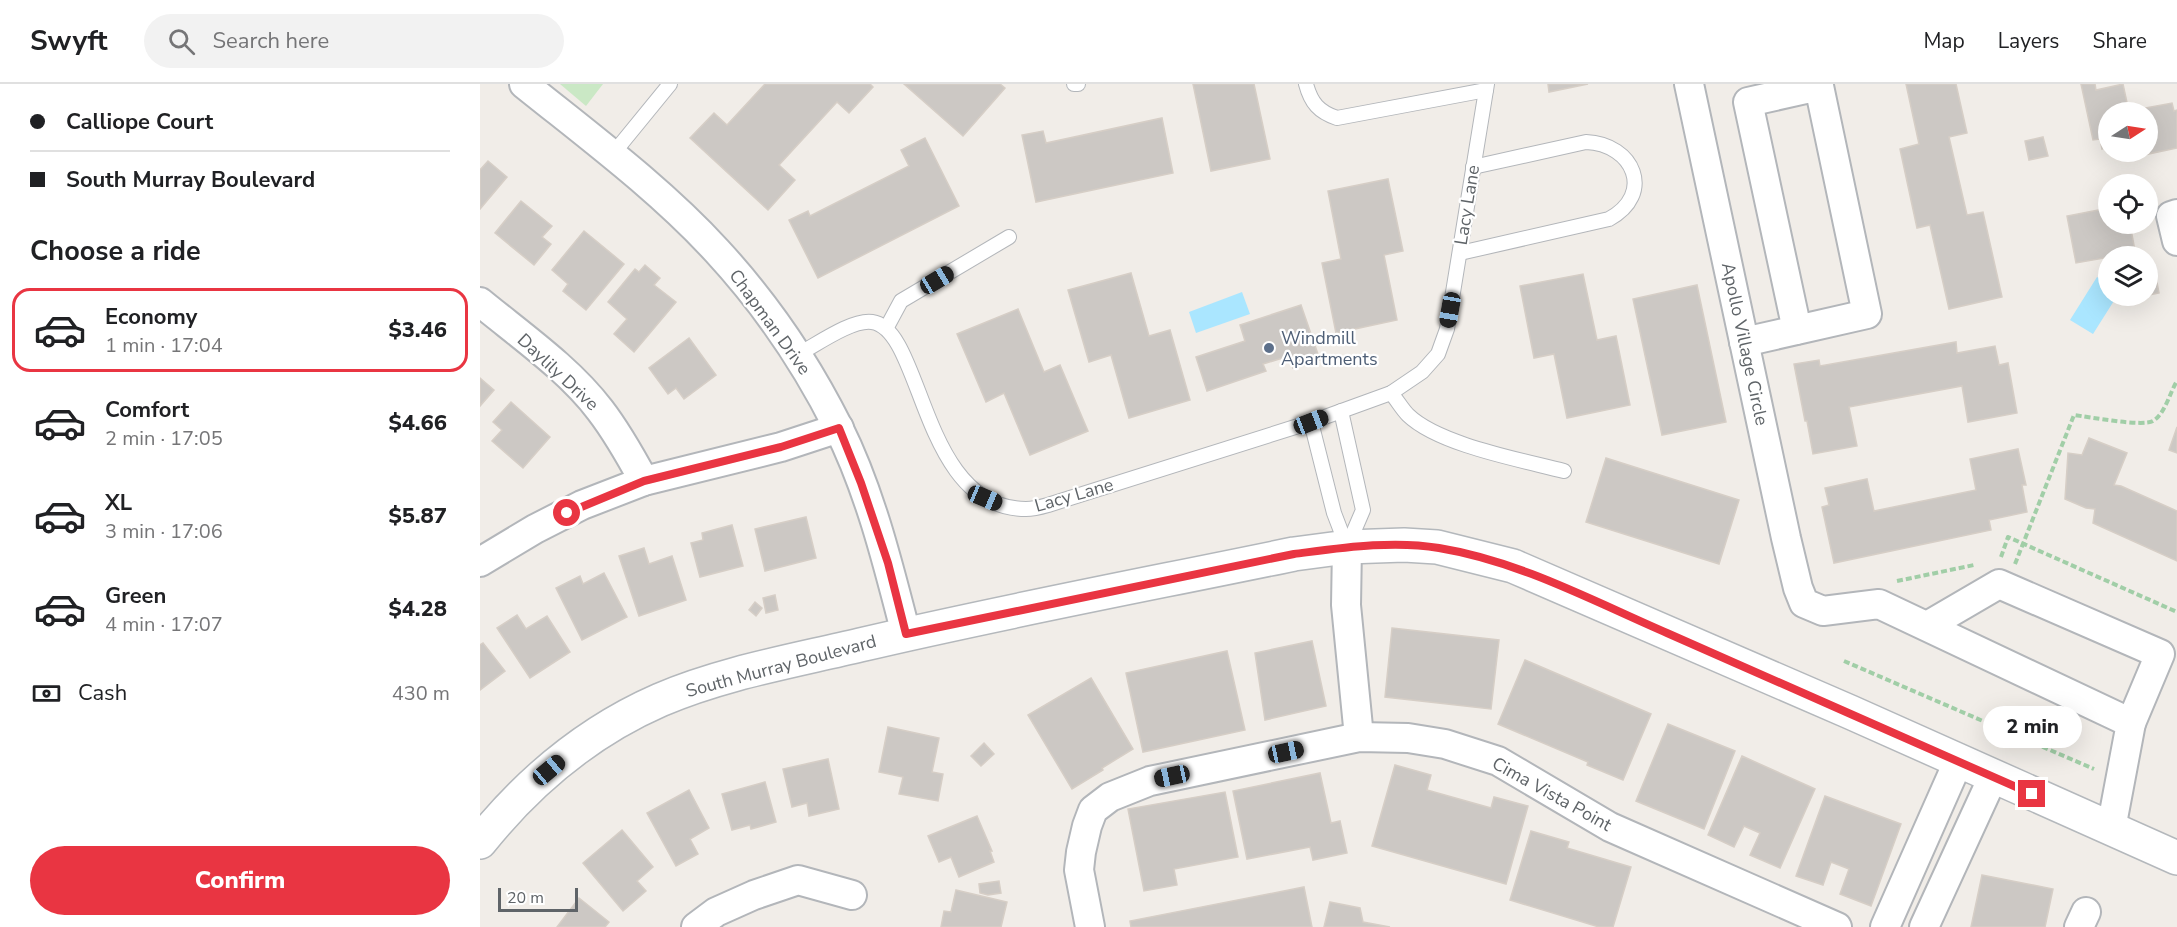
<!DOCTYPE html>
<meta charset="utf-8">
<style>
:root{--surface:#fff;--page:#f2f2f2;--text:#202124;--muted:#757577;--line:#e0e0e0;--accent:#e93542}
body{margin:0;font-family:"Nunito Sans",sans-serif;background:var(--page);color:var(--text);height:100vh;display:flex;flex-direction:column;font-size:22px;white-space:nowrap}
*{box-sizing:border-box;margin:0}
p{font-size:20px;color:var(--muted)}
.icon{flex:none;width:33px;height:33px;fill:none;stroke:currentColor;stroke-width:2;stroke-linecap:round;stroke-linejoin:round}
.map{position:relative;flex:1;overflow:hidden}
.panel{display:flex;flex-direction:column;background:var(--surface);width:480px}
.panel>*{flex:none}
.banner{display:grid;align-content:center;height:132px;padding:0 30px;background:var(--surface)}
.needle{width:39px;rotate:78deg}
.buttons{position:absolute;left:1618px;top:18px;display:grid;gap:12px}
.buttons a{display:grid;place-items:center;width:60px;height:60px;border-radius:50%;background:var(--surface);box-shadow:0 6px 24px #0002;font-size:30px}
.scale{position:absolute;left:18px;bottom:15px;width:80px;box-sizing:border-box;padding-left:6px;border:3px solid #5f6468;border-top:0;font-size:16px;line-height:21px;white-space:nowrap;color:#5f6468;-webkit-text-stroke:4px #fff;paint-order:stroke}
.end{position:absolute;width:27px;height:27px;margin:-14px;border:8px solid #e93542;background:#fff;box-shadow:0 0 0 3px #fff}
.from{border-radius:50%}
.bubble{position:absolute;height:42px;border-radius:21px;background:var(--surface);box-shadow:0 6px 24px #0002;font-size:20px;font-weight:800;line-height:42px;text-align:center}
.car{position:absolute;width:18px;height:36px;margin:-18px -9px;border-radius:8px;box-shadow:0 0 4px 2px #0007;background:linear-gradient(#222 24%,#8ab4d8 0 40%,#222 0 76%,#8ab4d8 0 86%,#222 0)}
.banner b{display:flex;align-items:center;gap:21px;height:57px;font-size:22px}
.banner b+b{border-top:2px solid var(--line)}
.banner i{width:15px;height:15px;background:var(--text)}
ul{padding:0;list-style:none}
li{display:flex;align-items:center;gap:18px;height:84px;margin:0 12px 9px;padding:0 18px;border:3px solid transparent;border-radius:18px}
li div{flex:1}
li b{display:block;font-size:22px}
li em{font-style:normal;font-weight:800}
li.on{border-color:var(--accent)}
li>.icon{width:54px;height:54px;stroke-width:1.5}
h2{padding:0 30px;font-size:27px;line-height:72px}
.pay{display:flex;align-items:center;gap:15px;height:66px;padding:0 30px;font-size:22px}
.pay p{margin-inline-start:auto}
.primary-button{display:flex;gap:12px;margin-top:auto;padding:12px 30px}
.primary-button a{flex:1;height:69px;border-radius:36px;background:var(--accent);color:#fff;font-size:24px;font-weight:800;line-height:69px;text-align:center}
header{display:flex;align-items:center;gap:36px;box-sizing:border-box;height:84px;padding:0 30px;background:var(--surface);border-bottom:2px solid var(--line)}
header strong{font-size:28px}
nav{display:flex;gap:33px;margin-inline-start:auto;font-size:21px}
.search{width:420px;height:54px;background:var(--page);display:flex;align-items:center;gap:15px;box-sizing:border-box;padding:0 21px;border-radius:33px;color:var(--muted);font-size:22px}
main{display:flex;flex:1;min-height:0}
.map>svg:first-child{display:block}
</style>
<header>
<strong>Swyft</strong>
<div class="search"><svg class="icon" aria-label="search" viewBox="0 0 24 24"><circle cx="10" cy="10" r="6"/><path d="M15 15l6 6"/></svg>Search here</div>
<nav><a>Map</a><a>Layers</a><a>Share</a></nav>
</header>
<main>
<section class="panel">
<div class="banner">
<b><i class="from"></i>Calliope Court</b>
<b><i></i>South Murray Boulevard</b>
</div>
<h2>Choose a ride</h2>
<ul>
<li class="on"><svg class="icon" aria-label="car" viewBox="0 0 24 24"><path d="M5 17H2v-5l4-1 3-4h7l3 4 3 1v5h-3M9 17h6M6 11h13"/><circle cx="7" cy="17" r="2"/><circle cx="17" cy="17" r="2"/></svg><div><b>Economy</b><p>1 min · 17:04</p></div><em>$3.46</em></li>
<li><svg class="icon" aria-label="car" viewBox="0 0 24 24"><path d="M5 17H2v-5l4-1 3-4h7l3 4 3 1v5h-3M9 17h6M6 11h13"/><circle cx="7" cy="17" r="2"/><circle cx="17" cy="17" r="2"/></svg><div><b>Comfort</b><p>2 min · 17:05</p></div><em>$4.66</em></li>
<li><svg class="icon" aria-label="car" viewBox="0 0 24 24"><path d="M5 17H2v-5l4-1 3-4h7l3 4 3 1v5h-3M9 17h6M6 11h13"/><circle cx="7" cy="17" r="2"/><circle cx="17" cy="17" r="2"/></svg><div><b>XL</b><p>3 min · 17:06</p></div><em>$5.87</em></li>
<li><svg class="icon" aria-label="car" viewBox="0 0 24 24"><path d="M5 17H2v-5l4-1 3-4h7l3 4 3 1v5h-3M9 17h6M6 11h13"/><circle cx="7" cy="17" r="2"/><circle cx="17" cy="17" r="2"/></svg><div><b>Green</b><p>4 min · 17:07</p></div><em>$4.28</em></li>
</ul>
<div class="pay"><svg class="icon" aria-label="cash" viewBox="0 0 24 24"><path d="M3 7h18v10H3z"/><circle cx="12" cy="12" r="2"/></svg>Cash<p>430 m</p></div>
<div class="primary-button"><a>Confirm</a></div>
</section>
<div class="map">
<svg width="1697" height="843" viewBox="0 0 1697 843">
<rect width="100%" height="100%" fill="#f1ede8"/>
<polygon fill="#cae8c5" points="80,0 123,0 106,22"/>
<g fill="#aae6ff">
<polygon points="1617,193 1629,200 1629,212 1637,212 1613,250 1590,236"/>
<polygon points="762,208 770,230 716,249 709,228"/>
</g>
<g fill="#ccc8c4" stroke="#d6cec6" stroke-width="1.5">
<polygon points="285,0 390,0 393,3 369,29 357,18 299,81 315,96 288,126 210,54 234,29 247,41"/>
<polygon points="424,0 520,0 525,4 483,52"/>
<polygon points="713,0 774,0 790,75 731,87"/>
<polygon points="1068,0 1108,0 1069,8"/>
<polygon points="1426,0 1476,0 1487,49 1469,53 1487,131 1503,128 1522,213 1469,225 1450,141 1437,144 1420,65 1439,60"/>
<polygon points="1601,0 1615,0 1616,6 1643,0 1649,28 1629,28 1629,63 1622,65 1620,55 1613,56"/>
<polygon points="1692,19 1694,27 1697,26 1697,64 1659,72 1658,68 1668,68 1668,28 1666,28 1665,24"/>
<polygon points="682,34 693,89 556,118 542,51 563,47 566,59"/>
<polygon points="1563,53 1568,72 1549,76 1545,57"/>
<polygon points="445,54 479,122 338,194 309,136 328,127 330,132 429,82 421,66"/>
<polygon points="8,77 27,93 0,125 0,86"/>
<polygon points="908,95 923,167 904,171 917,236 856,249 842,179 861,175 848,107"/>
<polygon points="41,117 72,142 62,153 71,160 54,181 15,149"/>
<polygon points="1629,124 1629,140 1650,140 1656,172 1642,172 1641,171 1596,179 1587,132"/>
<polygon points="104,147 144,180 106,226 83,207 88,200 72,186"/>
<polygon points="165,181 180,194 174,201 196,218 154,268 134,250 147,235 128,218 155,185 159,188"/>
<polygon points="1675,188 1679,209 1649,215 1649,212 1668,212 1668,189"/>
<polygon points="651,189 669,252 690,246 710,316 649,334 631,271 609,278 588,206"/>
<polygon points="1103,190 1117,256 1136,252 1150,321 1087,334 1074,270 1054,274 1040,202"/>
<polygon points="1217,201 1246,338 1182,351 1153,215"/>
<polygon points="821,221 840,276 813,284 809,272 783,280 786,287 727,307 716,273 765,257 760,241"/>
<polygon points="538,225 564,288 580,281 608,347 550,371 524,309 506,318 477,250"/>
<polygon points="209,254 236,291 204,315 196,304 188,310 169,284"/>
<polygon points="1476,258 1477,269 1515,262 1519,281 1528,279 1537,329 1488,338 1482,302 1369,323 1377,362 1333,370 1327,337 1325,337 1314,280 1339,276 1340,282"/>
<polygon points="0,294 14,306 0,322"/>
<polygon points="31,318 70,353 43,384 12,357 22,346 13,338"/>
<polygon points="1697,343 1697,369 1689,366"/>
<polygon points="1609,354 1647,369 1634,401 1641,402 1697,427 1697,477 1613,439 1615,425 1606,424 1585,415 1588,369 1602,371"/>
<polygon points="1538,365 1546,401 1542,401 1547,428 1509,436 1511,446 1354,479 1342,423 1349,421 1345,404 1387,395 1394,427 1496,406 1490,375"/>
<polygon points="1126,374 1259,416 1239,480 1106,438"/>
<polygon points="326,433 336,474 285,487 275,445"/>
<polygon points="252,441 263,482 220,493 211,459 223,456 222,449"/>
<polygon points="164,464 169,480 192,472 206,516 159,532 139,472"/>
<polygon points="124,489 147,533 102,556 76,504 100,492 103,500"/>
<polygon points="295,511 298,526 286,529 283,514"/>
<polygon points="275,518 282,524 276,532 269,526"/>
<polygon points="37,531 46,545 67,532 90,568 50,594 17,544"/>
<polygon points="912,544 1019,556 1011,625 905,613"/>
<polygon points="832,557 846,622 785,636 775,569"/>
<polygon points="3,559 25,587 0,606 0,561"/>
<polygon points="747,567 765,646 663,668 646,589"/>
<polygon points="1045,576 1171,630 1143,696 1107,681 1108,678 1018,640"/>
<polygon points="611,594 653,665 622,684 623,686 592,705 548,631"/>
<polygon points="1188,640 1255,667 1224,745 1156,717"/>
<polygon points="408,643 459,654 452,688 463,690 458,717 419,710 423,693 399,688"/>
<polygon points="504,659 514,670 501,682 491,672"/>
<polygon points="1262,672 1335,705 1300,784 1270,771 1280,749 1264,742 1254,763 1228,751"/>
<polygon points="348,675 359,725 329,732 327,719 312,723 303,685"/>
<polygon points="915,681 951,691 947,706 1011,724 1014,713 1048,722 1026,800 892,762"/>
<polygon points="840,689 851,739 860,737 867,769 833,776 830,763 767,775 753,707"/>
<polygon points="285,698 296,738 271,745 270,741 252,746 242,710"/>
<polygon points="209,706 229,744 210,755 218,770 196,782 167,729"/>
<polygon points="745,708 758,773 694,785 697,801 664,807 648,725"/>
<polygon points="1345,712 1421,740 1391,822 1360,810 1369,785 1351,778 1343,801 1316,792"/>
<polygon points="497,732 512,767 510,767 514,778 479,793 471,773 459,778 448,752"/>
<polygon points="142,746 173,783 157,797 166,807 143,827 103,779"/>
<polygon points="1051,747 1089,758 1087,764 1151,783 1133,843 1119,843 1030,816"/>
<polygon points="1502,791 1573,805 1565,843 1491,843"/>
<polygon points="519,797 521,809 508,811 500,809 499,800"/>
<polygon points="824,803 832,843 651,843 650,837"/>
<polygon points="476,806 527,818 521,843 461,843 464,827 471,828"/>
<polygon points="99,814 129,838 125,843 77,843"/>
<polygon points="850,818 880,824 883,838 910,843 844,843"/>
</g>
<g fill="none" stroke-linecap="round" stroke-linejoin="round">
<g stroke="#b3b6ba" stroke-width="16">
<g id="service">
<polyline points="594,0 598,0"/>
<path d="M 826,0 C 831,19 839,28 857,34 L 1006,6"/>
<polyline points="132,71 190,0"/>
<path d="M 980,169 L 1129,135 C 1175,110 1154,60 1106,58 L 993,83"/>
<polyline points="407,243 421,217 529,153"/>
<path d="M 317,271 C 336,261 372,235 392,238 C 444,245 440,425 546,425 C 553,425 561,423 568,421 L 831,338 L 911,309 L 942,288 L 958,270 L 967,245 L 1007,0"/>
<path d="M 911,309 C 917,316 922,325 928,331 C 959,361 1042,376 1084,387"/>
<polyline points="861,327 883,426 868,461"/>
<polyline points="831,338 854,429 867,463"/>
</g>
</g>
<g stroke="#b3b6ba" stroke-width="32">
<g id="minor">
<path d="M 44,0 C 110,53 180,105 237,167 C 285,219 326,279 358,343 C 390,407 408,480 426,550"/>
<polyline points="1209,0 1306,454 1318,504 1324,519 1343,527 1399,520 1651,639 1631,745"/>
<polyline points="1697,130 1691,132 1697,157"/>
<path d="M 0,218 C 40,251 89,285 120,326 C 137,348 151,373 164,397"/>
<polyline points="1264,258 1387,230 1339,2 1268,18 1317,246"/>
<polyline points="867,463 866,521 879,653"/>
<polyline points="0,478 55,445 102,421 164,397 301,363 359,344"/>
<polyline points="1447,542 1519,500 1680,570 1651,639"/>
<polyline points="216,843 236,828 274,811 318,796 372,811"/>
<polyline points="610,843 599,786 601,768 607,742 613,726 630,713 670,697 879,653 928,654 965,660 1018,677 1130,743 1357,843"/>
<polyline points="1405,843 1478,678"/>
<polyline points="1444,843 1513,693"/>
<polyline points="1599,843 1606,828"/>
</g>
</g>
<g stroke="#b4b8bc" stroke-width="36">
<path id="secondary" d="M 0,758 C 48,698 109,647 180,616 C 243,589 313,577 380,561 C 524,527 669,500 814,470 L 867,463 L 924,461 L 957,463 L 1033,482 L 1370,628 L 1697,774"/>
</g>
<g stroke="#a1cea7" stroke-width="4" stroke-dasharray="6 3" stroke-linecap="butt">
<polyline points="1521,473 1528,453 1697,528"/>
<path d="M 1535,480 L 1594,331 C 1609,333 1663,343 1673,337 C 1685,330 1690,308 1697,297"/>
<polyline points="1417,497 1494,481"/>
<polyline points="1364,577 1614,685"/>
</g>
<use href="#service" stroke="#fff" stroke-width="14"/>
<use href="#minor" stroke="#fff" stroke-width="28"/>
<use href="#secondary" stroke="#fff" stroke-width="33"/>
</g>
<g fill="none" stroke-linecap="round" stroke-linejoin="round">
<path stroke="#e93542" stroke-width="8" d="M 87,429 L 164,397 L 301,363 L 359,344 L 381,399 L 408,479 L 426,550 L 814,470 C 861,464 912,456 959,464 C 1039,477 1113,517 1187,549 C 1309,602 1430,657 1552,710"/>
</g>
<circle fill="#5c6f8a" stroke="#fff" stroke-width="2" cx="789" cy="264" r="6"/>
<g text-anchor="middle" dominant-baseline="central" stroke-width="4.5" stroke-linejoin="round" paint-order="stroke">
<g font-size="18" fill="#5f6468" stroke="#fff">
<text transform="translate(987 121) rotate(-81)">Lacy Lane</text>
<text transform="translate(290 238) rotate(54)">Chapman Drive</text>
<text transform="translate(1265 260) rotate(78)">Apollo Village Circle</text>
<text transform="translate(78 288) rotate(43)">Daylily Drive</text>
<text transform="translate(594 411) rotate(-16)">Lacy Lane</text>
<text transform="translate(301 582) rotate(-15)">South Murray Boulevard</text>
<text transform="translate(1072 710) rotate(29)">Cima Vista Point</text>
</g>
<g font-size="18" fill="#4e5e75" stroke="#fff" text-anchor="start">
<text x="801" y="254">Windmill<tspan x="801" dy="21">Apartments</tspan></text>
</g>
</g>
</svg>
<div class="buttons">
<a><svg class="needle" viewBox="-14 -14 28 28"><path d="M0-13l5 13h-10z" fill="#e53935"/><path d="M0 13l5-13h-10z" fill="#757577"/></svg></a>
<a><svg class="icon" aria-label="locate" viewBox="0 0 24 24"><circle cx="12" cy="12" r="6"/><path d="M12 2v4M12 18v4M2 12h4M18 12h4"/></svg></a>
<a><svg class="icon" aria-label="layers" viewBox="0 0 24 24"><path d="M12 4l9 5-9 5-9-5zM3 14l9 5 9-5"/></svg></a>
</div>
<div class="scale">20 m</div>
<i class="end from" style="left:87px;top:429px"></i>
<i class="end" style="left:1552px;top:710px"></i>
<div class="bubble" style="left:1503px;top:622px;width:99px">2 min</div>
<i class="car" style="left:457px;top:196px;rotate:59deg"></i>
<i class="car" style="left:970px;top:226px;rotate:190deg"></i>
<i class="car" style="left:831px;top:338px;rotate:69deg"></i>
<i class="car" style="left:505px;top:414px;rotate:113deg"></i>
<i class="car" style="left:806px;top:668px;rotate:78deg"></i>
<i class="car" style="left:69px;top:686px;rotate:50deg"></i>
<i class="car" style="left:692px;top:692px;rotate:258deg"></i>
</div>
</main>
